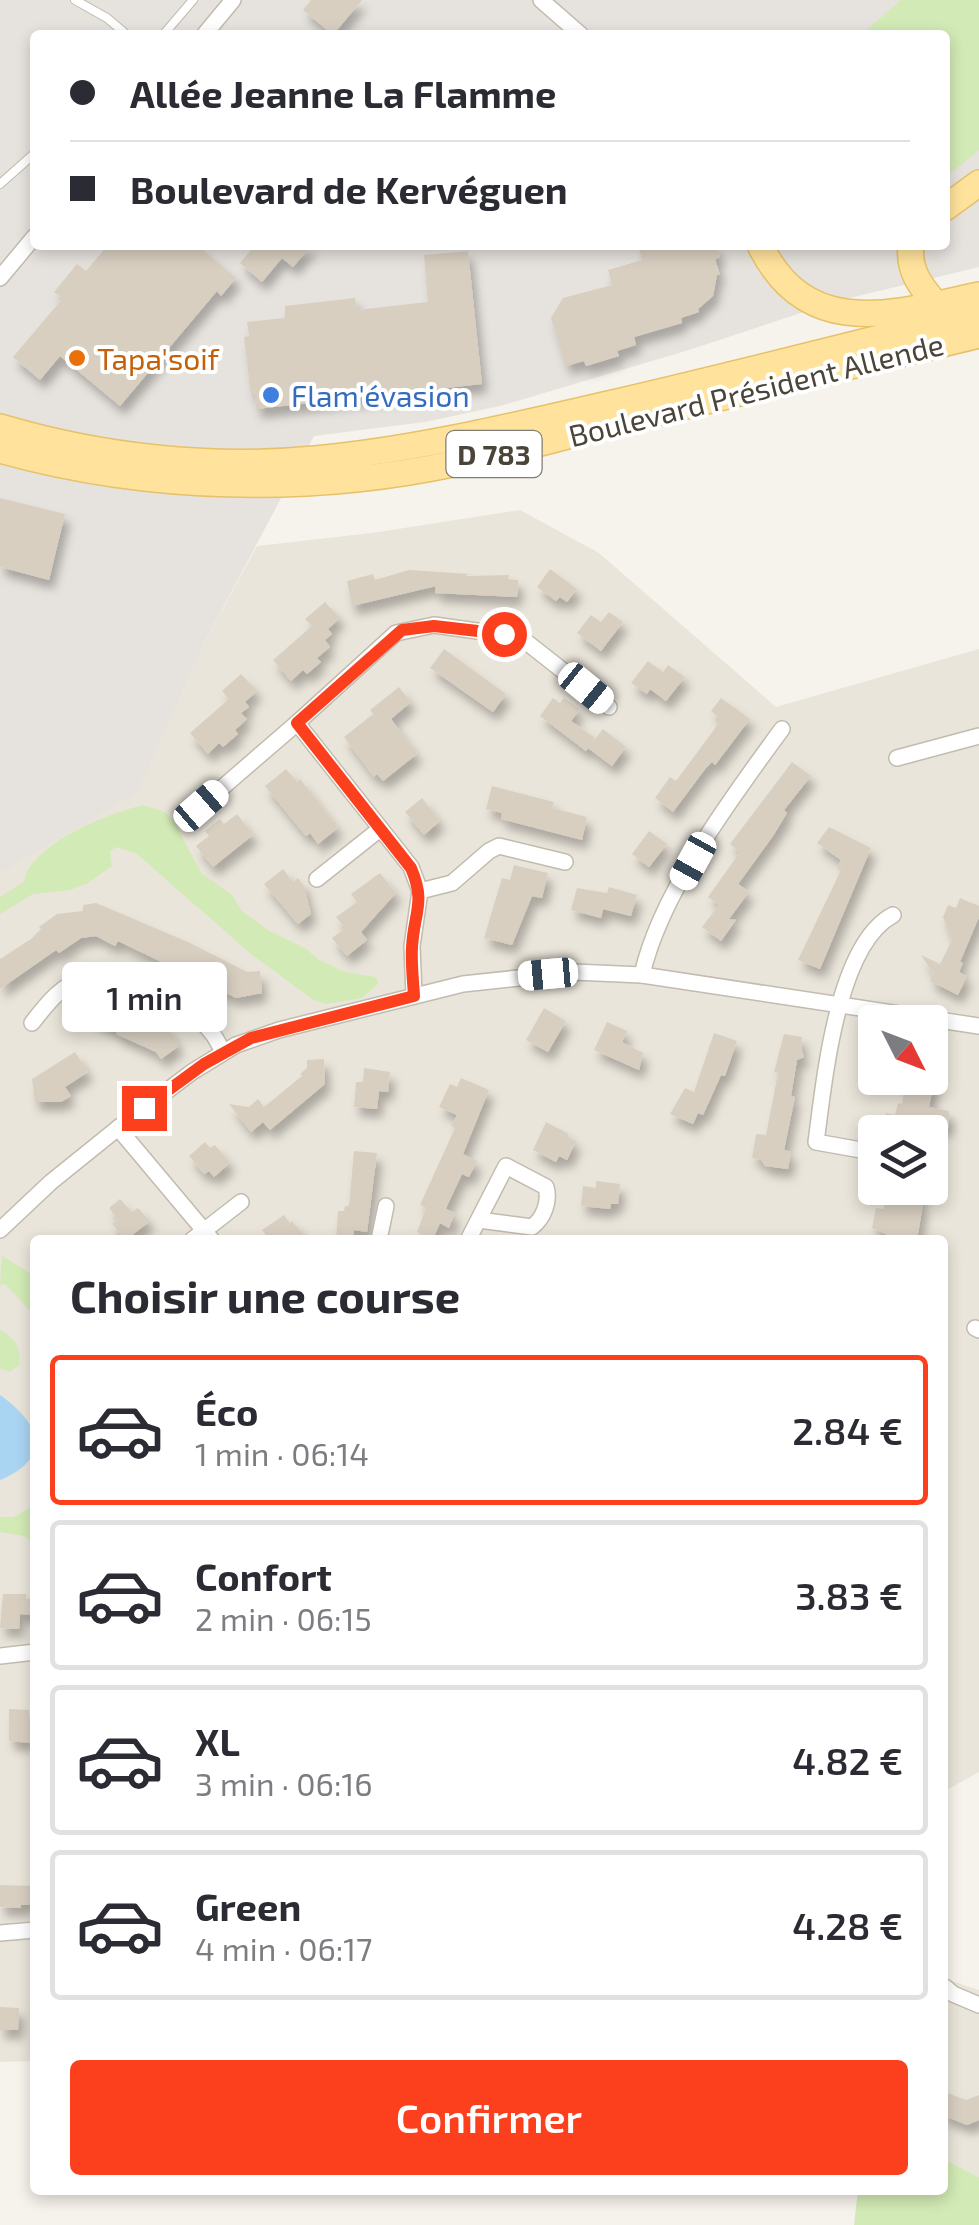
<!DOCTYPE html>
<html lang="fr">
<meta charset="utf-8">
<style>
:root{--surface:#fff;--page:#f7f7f7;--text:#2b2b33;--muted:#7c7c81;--line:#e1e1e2;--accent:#fc3f1d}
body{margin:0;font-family:"Exo 2",sans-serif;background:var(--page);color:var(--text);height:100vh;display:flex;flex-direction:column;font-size:38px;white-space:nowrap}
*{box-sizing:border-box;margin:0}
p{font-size:32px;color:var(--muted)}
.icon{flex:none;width:55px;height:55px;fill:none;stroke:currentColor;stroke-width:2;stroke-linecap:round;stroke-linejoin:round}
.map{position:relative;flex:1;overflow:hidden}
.details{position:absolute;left:30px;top:1235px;width:918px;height:960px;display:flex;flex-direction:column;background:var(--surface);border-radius:10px;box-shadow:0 5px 15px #0003}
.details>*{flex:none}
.guide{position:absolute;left:30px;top:30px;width:920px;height:220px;border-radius:10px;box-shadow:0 5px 15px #0003;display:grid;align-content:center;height:220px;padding:0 40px;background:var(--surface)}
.needle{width:65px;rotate:132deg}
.fabs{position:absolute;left:858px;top:1005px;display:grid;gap:20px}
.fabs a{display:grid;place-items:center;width:90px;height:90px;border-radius:10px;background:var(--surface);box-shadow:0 5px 15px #0003;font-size:50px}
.end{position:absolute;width:45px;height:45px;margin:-22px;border:12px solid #fc3f1d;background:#fff;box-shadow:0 0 0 5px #fff}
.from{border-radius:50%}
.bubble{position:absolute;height:70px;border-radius:10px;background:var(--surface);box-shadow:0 5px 15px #0003;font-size:32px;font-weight:600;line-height:70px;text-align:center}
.car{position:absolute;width:30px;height:60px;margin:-30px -15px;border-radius:12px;box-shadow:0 0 8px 2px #0007;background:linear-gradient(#fff 24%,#345 0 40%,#fff 0 76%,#345 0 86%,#fff 0)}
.guide b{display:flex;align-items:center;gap:35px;height:95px;font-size:38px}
.guide b+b{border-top:2px solid var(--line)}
.guide i{width:25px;height:25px;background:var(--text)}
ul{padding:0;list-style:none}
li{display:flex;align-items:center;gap:30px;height:150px;margin:0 20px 15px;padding:0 20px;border:5px solid var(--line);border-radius:10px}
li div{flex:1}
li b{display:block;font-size:38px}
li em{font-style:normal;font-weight:600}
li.active{border-color:var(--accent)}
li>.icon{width:90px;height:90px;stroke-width:1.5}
h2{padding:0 40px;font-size:45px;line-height:120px}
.action{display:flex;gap:20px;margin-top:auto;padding:20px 40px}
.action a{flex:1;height:115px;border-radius:10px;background:var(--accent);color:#fff;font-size:40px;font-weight:600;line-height:115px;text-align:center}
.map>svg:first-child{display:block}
</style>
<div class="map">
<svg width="979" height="2225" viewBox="0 0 979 2225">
<defs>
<filter id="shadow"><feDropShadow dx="5" dy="9" stdDeviation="5" flood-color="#0004"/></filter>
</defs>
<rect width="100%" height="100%" fill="#f6f3ec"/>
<g fill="#eae5da" fill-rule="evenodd">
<path d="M 520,510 L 599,553 L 776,707 L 979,649 L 979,1772 L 943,1792 L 942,1240 L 35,1240 L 35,2061 L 0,2062 L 0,873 L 25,857 L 200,651 L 257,546 L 372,533 ZM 875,1022 L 930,1022 L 930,1078 L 875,1078 ZM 875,1132 L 930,1132 L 930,1188 L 875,1188 Z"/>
<polygon points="942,1975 946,1979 979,1990 979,2177 943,2159"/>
</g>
<path fill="#e6e2dd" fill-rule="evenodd" d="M 0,0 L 979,0 L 979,267 L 837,301 L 689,350 L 500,406 L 425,422 L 314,436 L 200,651 L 137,793 L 0,873 ZM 35,35 L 945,35 L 945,245 L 35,245 Z"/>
<g fill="#d2eab5">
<polygon points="901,0 979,0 979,150 945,178 945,35 861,35"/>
<path d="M 143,805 L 165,812 L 175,823 L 201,873 L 232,895 L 242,911 L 269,931 L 305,948 L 319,960 L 345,972 L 376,977 L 378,984 L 362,998 L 326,1004 L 312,999 L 251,954 L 137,854 L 117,847 L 110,851 L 112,866 L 88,883 L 70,890 L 33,894 L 0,914 L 0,897 L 24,882 C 31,843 108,814 143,805 Z"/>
<polygon points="2,1256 35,1276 35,1316 5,1284 0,1285"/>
<path d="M 0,1330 C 16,1339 21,1347 19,1365 L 10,1372 L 0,1368 Z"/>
<polygon points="35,1505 35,1544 24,1536 0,1532 0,1517 14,1517"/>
<polygon points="943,2159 979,2177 979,2225 854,2225 858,2190 942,2190"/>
</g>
<path fill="#a9d4f2" d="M 0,1395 C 41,1424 53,1458 0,1480 Z"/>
<g fill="#d8cfc1" filter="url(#shadow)">
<polygon points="311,0 362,0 333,35 303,10"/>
<polygon points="108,245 197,245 236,278 221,296 217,291 120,406 60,356 40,380 13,357 63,298 54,292 77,264 86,271"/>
<polygon points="255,245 312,245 293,267 282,258 262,282 240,263"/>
<polygon points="638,245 716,245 720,257 715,259 720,275 717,275 713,296 698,309 699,312 681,318 682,323 634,337 636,345 617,351 619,356 586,366 584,361 566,366 551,318 563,298 612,285 608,270 642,260"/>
<polygon points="468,251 482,384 256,409 255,395 251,395 244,337 249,336 247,322 285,318 285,306 355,298 357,310 428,302 424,255"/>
<polygon points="0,498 65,514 49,580 0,567"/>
<polygon points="550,569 577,589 567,602 560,597 556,601 537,587"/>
<polygon points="409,570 469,574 466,576 509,575 508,579 518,580 517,597 435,593 436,586 352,606 347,581 373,574 375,580"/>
<polygon points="325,602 340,618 328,629 332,634 325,640 330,647 317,658 321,662 307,674 303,670 291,681 273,660 312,626 305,619"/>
<polygon points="609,612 623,622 601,651 577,633 591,615 601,622"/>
<polygon points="444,649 506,694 493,712 430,668"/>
<polygon points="648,661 663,672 668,665 685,677 666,701 650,689 647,694 631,683"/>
<polygon points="241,674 257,691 245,702 249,707 241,713 247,719 235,730 238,734 223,747 219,743 208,754 190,733 229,699 222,691"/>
<polygon points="399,687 411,702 391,719 417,754 383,781 377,774 374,777 344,737 373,714 370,710"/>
<polygon points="553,698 560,703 564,698 580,709 571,721 595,738 589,747 603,729 626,747 612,766 588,748 586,751 540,716"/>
<polygon points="721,698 750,719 715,765 712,762 705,769 673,812 655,798 670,777 676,781 716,727 720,719 711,711"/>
<polygon points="792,762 811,776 784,810 787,813 773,836 738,884 749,892 729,919 736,920 721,941 702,927 712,914 715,915 712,913 719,905 708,897 740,852 730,844"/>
<polygon points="286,769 297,782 300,779 338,828 318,844 310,833 306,836 265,786"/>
<polygon points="492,786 554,802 552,808 587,817 582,840 501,819 502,813 486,809"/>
<polygon points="422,798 440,821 424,835 405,812"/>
<polygon points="237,814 253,835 213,867 196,846 209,836 205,831 220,819 224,824"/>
<polygon points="829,827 871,848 820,969 798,960 841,870 837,869 841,860 817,843"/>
<polygon points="649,831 667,844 649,867 632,854"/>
<polygon points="514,865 548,873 542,898 532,896 512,945 484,938 502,878 510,880"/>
<polygon points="283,869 293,882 298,878 304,886 311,914 298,924 264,884"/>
<polygon points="380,873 396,893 361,932 367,940 347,956 332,938 345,928 336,917 357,902 351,894"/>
<polygon points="609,887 637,895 631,916 603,909 601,918 571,910 577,888 607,893"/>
<polygon points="960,898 979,906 979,917 960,962 963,963 959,972 967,976 958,995 930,981 933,973 921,955 940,964 952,940 943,917 948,905 956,908"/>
<polygon points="96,903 188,942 247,972 260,971 262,993 236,998 118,941 115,946 96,936 81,938 59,953 56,950 0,989 0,959 31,939 41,929 39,927 57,914 83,911 83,905"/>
<polygon points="102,999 169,1029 179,1046 161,1059 156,1052 116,1034 117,1031 92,1019"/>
<polygon points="544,1008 566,1021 548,1052 526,1040"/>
<polygon points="607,1022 627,1031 622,1042 643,1053 639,1070 594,1050"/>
<polygon points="714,1033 737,1041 725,1076 721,1075 703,1115 698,1113 693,1124 670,1114 685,1088 694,1092"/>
<polygon points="784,1034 802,1037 801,1048 804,1057 797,1060 791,1096 795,1097 784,1150 791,1152 788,1169 765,1166 761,1160 752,1158 756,1134 766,1135 778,1073 774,1072"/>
<polygon points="75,1052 88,1072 65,1087 71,1096 61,1102 35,1102 32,1079"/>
<polygon points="324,1059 325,1084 270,1130 263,1122 251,1132 229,1104 249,1107 258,1099 264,1107 302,1076 300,1074 307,1068 307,1060"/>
<polygon points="364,1068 390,1072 388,1092 379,1091 377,1109 354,1107 356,1082 363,1082"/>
<polygon points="461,1078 489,1090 463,1154 477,1161 469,1177 462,1174 447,1206 446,1209 455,1213 449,1228 440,1223 433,1239 417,1232 426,1208 420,1205 455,1128 451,1126 457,1115 439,1107 450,1084 457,1087"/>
<polygon points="906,1078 935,1078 929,1107 949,1111 948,1128 918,1122 915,1132 883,1130 886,1113 895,1115 898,1103 902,1104"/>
<polygon points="546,1122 569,1134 567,1137 576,1141 567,1160 559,1156 556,1162 533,1150"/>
<polygon points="205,1142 210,1148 215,1145 230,1163 214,1177 209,1171 204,1174 189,1156"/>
<polygon points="354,1151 377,1153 367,1232 354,1230 353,1240 336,1240 338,1211 344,1211 345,1206 349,1206"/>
<polygon points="596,1181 620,1184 618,1204 611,1204 610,1209 581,1206 583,1186 596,1188"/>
<polygon points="888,1188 922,1188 919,1203 923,1204 917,1240 884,1240 886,1234 872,1228 876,1208 884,1209"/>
<polygon points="120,1199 132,1212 138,1208 150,1221 126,1240 112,1224 118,1219 109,1208"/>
<polygon points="284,1215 290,1223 292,1221 308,1240 270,1240 262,1230"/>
<polygon points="3,1594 26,1594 26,1599 35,1599 34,1615 20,1614 19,1629 0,1628"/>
<polygon points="9,1709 29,1710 30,1743 9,1741"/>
<polygon points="0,1885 31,1886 30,1905 21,1905 21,1908 0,1907"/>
<polygon points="0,2007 19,2008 18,2030 0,2030"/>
<polygon points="942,2091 966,2100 979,2095 979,2120 967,2125 942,2115"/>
</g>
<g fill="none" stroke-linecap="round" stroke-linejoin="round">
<g stroke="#c2bbae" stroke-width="10">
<g id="service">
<polyline points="75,0 107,18 127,35"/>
<polyline points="163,35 193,0"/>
<polyline points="0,184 35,153"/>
</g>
</g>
<g stroke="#c2bbae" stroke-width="18">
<g id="minor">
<polyline points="541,0 581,35"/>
<polyline points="204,35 233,0"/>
<polyline points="0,278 35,236"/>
<polyline points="897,758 979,736"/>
<polyline points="201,806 297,723"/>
<polyline points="317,879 380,829"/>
<polyline points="420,891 452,883 489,851 499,846 565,862"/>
<path d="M 642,975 C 660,893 733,796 782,729"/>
<polyline points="414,995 412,946 420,891 411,867 297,723 396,633 434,625 520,637 609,707"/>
<path d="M 32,1023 C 46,1005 62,984 85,978 C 107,971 183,1006 200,1021 C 211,1029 217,1040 223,1052"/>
<polyline points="118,1128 212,1240"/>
<path d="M 861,1150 L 816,1142 C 824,1084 836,945 893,915"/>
<polyline points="0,1230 51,1182 118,1128 192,1072 236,1045 279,1030 463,984 574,972 642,975 979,1026"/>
<polyline points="192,1240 241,1202"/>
<polyline points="379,1240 386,1206"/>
<path d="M 468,1240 L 506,1166 L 546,1187 C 550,1201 544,1218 532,1227 L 479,1220"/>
<polyline points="975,1328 979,1330"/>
<polyline points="0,1656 35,1652"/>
<polyline points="0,1933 35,1930"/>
<polyline points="945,1987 953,1994 979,2005"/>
</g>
</g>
<g stroke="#e6c16a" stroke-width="28">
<g id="primary">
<polyline points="945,208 979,183"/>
<path d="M 760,245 C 807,342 895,313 979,295"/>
<path d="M 911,245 C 908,270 920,286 936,304"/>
<path d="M 0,427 C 100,457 211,469 315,459 C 413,450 508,427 604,405 C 730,376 854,344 979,313"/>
<path d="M 0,450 C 147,491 308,495 457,463 C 519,450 580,432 641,417 C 754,390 866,362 979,335"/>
</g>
</g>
<use href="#service" stroke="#fff" stroke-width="8"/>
<use href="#minor" stroke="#fff" stroke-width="15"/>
<use href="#primary" stroke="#ffe39c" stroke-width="25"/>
</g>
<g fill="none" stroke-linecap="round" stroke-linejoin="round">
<path stroke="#fc3f1d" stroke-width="12" d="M 144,1108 L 204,1064 L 251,1038 L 414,996 C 413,979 411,963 412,947 C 414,912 426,903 411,868 L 297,723 L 402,630 L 434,626 L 504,634"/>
</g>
<circle fill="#e8710a" stroke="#fff" stroke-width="4" cx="77" cy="358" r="10"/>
<circle fill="#3f7fe0" stroke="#fff" stroke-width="4" cx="271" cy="395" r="10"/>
<g text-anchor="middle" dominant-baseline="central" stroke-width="8" stroke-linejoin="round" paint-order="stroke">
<rect fill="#fff" stroke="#817c74" stroke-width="2.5" x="446.5" y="431" width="95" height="46" rx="8"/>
<g font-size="28" font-weight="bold" fill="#4b4439">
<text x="494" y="454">D 783</text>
</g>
<g font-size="30" fill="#c56008" stroke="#fff" text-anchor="start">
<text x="97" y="358">Tapa'soif</text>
</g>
<g font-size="30" fill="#4b4439" stroke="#fff">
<text transform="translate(756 389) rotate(-14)">Boulevard Président Allende</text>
</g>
<g font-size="30" fill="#366cbe" stroke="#fff" text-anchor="start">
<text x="291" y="395">Flam'évasion</text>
</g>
</g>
</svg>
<div class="fabs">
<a><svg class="needle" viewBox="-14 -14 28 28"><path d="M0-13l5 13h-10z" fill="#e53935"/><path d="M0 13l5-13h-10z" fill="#7c7c81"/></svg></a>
<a><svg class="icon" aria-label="layers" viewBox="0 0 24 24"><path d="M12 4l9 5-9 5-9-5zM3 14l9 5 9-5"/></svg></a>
</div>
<i class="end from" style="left:504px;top:634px"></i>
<i class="end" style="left:144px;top:1108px"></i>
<div class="bubble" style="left:62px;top:962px;width:165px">1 min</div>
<i class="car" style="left:586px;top:688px;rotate:129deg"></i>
<i class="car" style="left:201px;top:806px;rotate:49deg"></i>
<i class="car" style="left:693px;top:861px;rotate:209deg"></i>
<i class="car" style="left:548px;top:974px;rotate:265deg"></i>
<div class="guide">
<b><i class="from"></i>Allée Jeanne La Flamme</b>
<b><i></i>Boulevard de Kervéguen</b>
</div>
<section class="details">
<h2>Choisir une course</h2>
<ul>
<li class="active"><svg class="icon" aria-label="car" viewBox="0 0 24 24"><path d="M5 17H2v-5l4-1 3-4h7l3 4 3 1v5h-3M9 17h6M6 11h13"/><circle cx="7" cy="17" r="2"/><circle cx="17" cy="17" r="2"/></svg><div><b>Éco</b><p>1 min · 06:14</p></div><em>2.84 €</em></li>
<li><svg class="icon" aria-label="car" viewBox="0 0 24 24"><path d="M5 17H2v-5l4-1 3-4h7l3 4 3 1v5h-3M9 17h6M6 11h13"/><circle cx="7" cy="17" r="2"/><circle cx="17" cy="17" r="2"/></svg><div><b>Confort</b><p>2 min · 06:15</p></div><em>3.83 €</em></li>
<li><svg class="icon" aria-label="car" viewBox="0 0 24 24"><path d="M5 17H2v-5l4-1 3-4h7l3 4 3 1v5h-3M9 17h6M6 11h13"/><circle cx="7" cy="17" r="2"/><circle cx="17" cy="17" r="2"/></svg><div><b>XL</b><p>3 min · 06:16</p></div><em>4.82 €</em></li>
<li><svg class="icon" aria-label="car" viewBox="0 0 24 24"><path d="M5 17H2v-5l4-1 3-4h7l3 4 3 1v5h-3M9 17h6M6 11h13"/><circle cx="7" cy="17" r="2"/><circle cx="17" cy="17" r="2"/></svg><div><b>Green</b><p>4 min · 06:17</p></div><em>4.28 €</em></li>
</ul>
<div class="action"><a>Confirmer</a></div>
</section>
</div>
